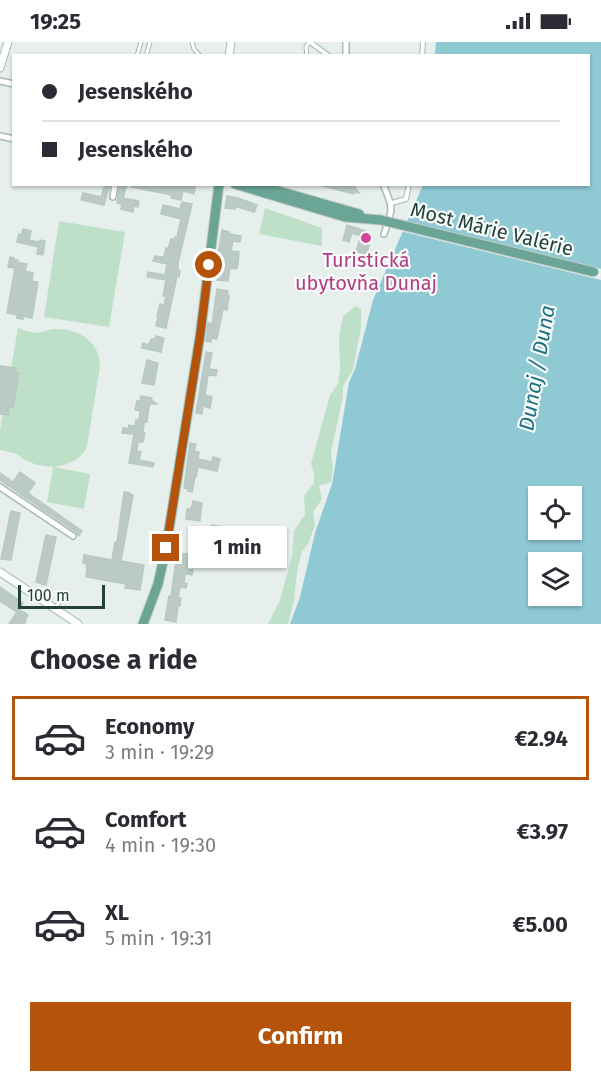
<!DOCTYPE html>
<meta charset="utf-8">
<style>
:root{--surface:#fff;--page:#f2f2f3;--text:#2b2b33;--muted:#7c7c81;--line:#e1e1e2;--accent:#b45309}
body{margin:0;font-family:"Fira Sans",sans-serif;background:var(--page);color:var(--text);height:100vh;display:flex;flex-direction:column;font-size:22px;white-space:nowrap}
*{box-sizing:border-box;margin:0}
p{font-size:20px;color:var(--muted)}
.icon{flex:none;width:33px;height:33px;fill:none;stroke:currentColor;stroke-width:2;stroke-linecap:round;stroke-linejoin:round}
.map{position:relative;height:582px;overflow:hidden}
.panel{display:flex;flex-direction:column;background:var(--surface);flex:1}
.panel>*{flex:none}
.guide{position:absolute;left:12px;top:12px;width:578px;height:132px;border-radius:0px;box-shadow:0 2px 4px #0004;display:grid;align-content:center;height:132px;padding:0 30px;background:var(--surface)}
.fabs{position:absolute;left:528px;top:444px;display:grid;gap:12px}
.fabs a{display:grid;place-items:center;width:54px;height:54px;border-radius:0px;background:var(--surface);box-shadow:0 2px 4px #0004;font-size:30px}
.scale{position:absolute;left:18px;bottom:15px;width:87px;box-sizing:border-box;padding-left:6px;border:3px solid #24423a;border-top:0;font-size:16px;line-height:21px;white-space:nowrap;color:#24423a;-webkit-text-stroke:4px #f7fbf9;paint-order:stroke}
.end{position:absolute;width:27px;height:27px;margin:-14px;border:8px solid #b45309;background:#fff;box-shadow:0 0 0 3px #fff}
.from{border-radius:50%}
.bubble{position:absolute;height:42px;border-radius:0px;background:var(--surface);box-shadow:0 2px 4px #0004;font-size:20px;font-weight:700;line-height:42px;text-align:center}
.guide b{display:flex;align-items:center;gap:21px;height:57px;font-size:22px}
.guide b+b{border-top:2px solid var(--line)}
.guide i{width:15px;height:15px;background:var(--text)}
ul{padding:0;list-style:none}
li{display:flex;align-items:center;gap:18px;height:84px;margin:0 12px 9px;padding:0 18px;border:3px solid transparent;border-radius:0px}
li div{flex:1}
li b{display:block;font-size:22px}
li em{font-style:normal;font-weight:700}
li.current{border-color:var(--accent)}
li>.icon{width:54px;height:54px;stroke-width:1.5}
h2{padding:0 30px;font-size:27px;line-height:72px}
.cta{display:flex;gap:12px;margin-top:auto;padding:12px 30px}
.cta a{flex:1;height:69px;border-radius:0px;background:var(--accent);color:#fff;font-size:24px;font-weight:700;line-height:69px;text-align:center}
.status{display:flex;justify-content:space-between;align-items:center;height:42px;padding:0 30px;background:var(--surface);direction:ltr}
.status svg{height:16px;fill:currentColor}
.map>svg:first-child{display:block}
</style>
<div class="status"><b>19:25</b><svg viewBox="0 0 49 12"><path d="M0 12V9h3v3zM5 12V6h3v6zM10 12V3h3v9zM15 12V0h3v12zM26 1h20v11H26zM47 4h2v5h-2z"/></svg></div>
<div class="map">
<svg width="601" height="582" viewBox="0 0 601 582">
<rect width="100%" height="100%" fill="#e6efeb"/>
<g fill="#bfe0c8">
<polygon points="265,166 322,186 322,204 259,192"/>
<polygon points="59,179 125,190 109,285 44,275"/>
<polygon points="356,264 361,267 361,286 353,328 343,344 343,354 331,410 333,426 331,440 319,444 322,457 313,470 315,483 308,502 302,509 297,530 294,558 288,582 268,582 280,558 292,514 294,489 305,472 304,454 314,441 314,431 311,422 330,353 338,342 340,326 339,296 343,274"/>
<path d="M 18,286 C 24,288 30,290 36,291 C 42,291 48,287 54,287 C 78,286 100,299 100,324 L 87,404 C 80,419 69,422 54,425 L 90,432 L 84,467 L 47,460 L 53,425 L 37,423 L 25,418 L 17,412 L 0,408 L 0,388 Z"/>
</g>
<path fill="#8ec9d4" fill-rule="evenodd" d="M 436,0 L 601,0 L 601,582 L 290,582 L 300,555 L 315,491 L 332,442 L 349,340 L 355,327 L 373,258 L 423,143 L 588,142 L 588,14 L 435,13 ZM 538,454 L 572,454 L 572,488 L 538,488 ZM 538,520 L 572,520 L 572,554 L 538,554 Z"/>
<polygon fill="#e6efeb" points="405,179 601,227 601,238 400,189"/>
<g fill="#bbcac4" stroke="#b8c9c2" stroke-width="1.5">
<polygon points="105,142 110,142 104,163 81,158 83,151 101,155"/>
<polygon points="120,142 127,142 123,156 139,159 138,165 134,164 133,170 121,167 122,162 117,161"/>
<polygon points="131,142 196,142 194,152 183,149 181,158 171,156 172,153 131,145"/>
<polygon points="322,142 348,142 355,145 359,151 354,150 354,152 322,144"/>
<polygon points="227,154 238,156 257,163 255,168 254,170 235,164 235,167 225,166"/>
<polygon points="182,160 192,162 178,221 178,228 180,229 179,235 177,234 166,286 156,284 158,275 157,275 160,262 164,263 166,254 163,254 166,238 147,235 148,230 165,233 167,222 153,219 155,214 164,215 166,206 168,207 171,197 174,197 175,195 177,195 181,177 161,172 163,163 180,167"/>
<polygon points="347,183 366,189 365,192 372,194 366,213 356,209 361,194 352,191 349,200 343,198"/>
<polygon points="23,187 31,189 29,198 39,200 40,198 45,199 43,213 37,212 38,205 17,200 19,192 21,194"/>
<polygon points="222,188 229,190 230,192 241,194 240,200 233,199 231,209 239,210 238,223 236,227 230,226 228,239 217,238 219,226 216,226"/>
<polygon points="10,215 14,216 14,218 18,218 17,220 27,222 25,229 33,231 32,239 38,240 32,276 23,274 23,277 17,276 17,273 7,271 15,226 8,225"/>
<polygon points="217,247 228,249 227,254 229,254 227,268 223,267 217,297 211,296 211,300 206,299 208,281 212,282"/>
<polygon points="156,294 164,296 161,310 142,306 143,301 149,303 151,297 155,297"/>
<polygon points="206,310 212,311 209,327 217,328 216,334 208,333 205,353 212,355 210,366 203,364 202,372 196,371"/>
<polygon points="147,318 158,321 154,343 142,341"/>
<polygon points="0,324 16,326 15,330 19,331 13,365 9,365 8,373 0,372"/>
<polygon points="141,354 152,356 151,358 157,362 150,362 149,365 147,380 144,380 143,391 145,391 143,400 138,400 137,409 141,410 139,418 154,421 153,425 129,421 134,392 122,391 123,386 128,387 129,383 135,384 136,378 139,378 140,369 135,368 137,359 140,359"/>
<polygon points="190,401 196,402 194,409 199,410 198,417 212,420 213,415 220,417 217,429 198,425 196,435 195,435 192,450 188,449 188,447 184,446"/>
<polygon points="20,430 35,441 28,451 82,489 79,494 76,490 0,438 0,431 13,440"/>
<polygon points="124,450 130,451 130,453 133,453 121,519 144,523 140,548 125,546 126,542 86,535 87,524 86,524 87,521 83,521 84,513 112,518 115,500 117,500"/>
<polygon points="193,459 202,461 200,479 186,477 187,467 191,467"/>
<polygon points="11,469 20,471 11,518 1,517"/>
<polygon points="212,483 236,488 235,493 219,490 218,495 214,498 208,497"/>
<polygon points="46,493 56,495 46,543 36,540"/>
<polygon points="177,511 188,512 187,527 193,528 192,533 185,532 184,541 187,542 186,546 180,545 178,556 181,556 180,564 178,564 176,580 165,578 169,554 171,555"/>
<polygon points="0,545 23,561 19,567 28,573 25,578 26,579 24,582 9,582 17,570 0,559"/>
</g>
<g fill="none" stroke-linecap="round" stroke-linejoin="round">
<g stroke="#a8b8b2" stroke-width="5">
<g id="service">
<polyline points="192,0 194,7 200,14"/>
<polyline points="137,14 141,0"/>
<polyline points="146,14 150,0"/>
<polyline points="307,14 306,5 309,0"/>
<polyline points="55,566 65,553"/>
</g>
</g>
<g stroke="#a8b8b2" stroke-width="6">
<g id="pedestrian">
<polyline points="310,0 329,14"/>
<polyline points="422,14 423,0"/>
<polyline points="392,161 406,157 409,142"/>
</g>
</g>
<g stroke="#a8b8b2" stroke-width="8">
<g id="minor">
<polyline points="346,0 346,14"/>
<polyline points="0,39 14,42"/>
<polyline points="0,94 14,97"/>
<path d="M 383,142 C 394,168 393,166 384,192"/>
<polyline points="113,155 115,142"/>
<polyline points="0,445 73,494"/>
</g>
</g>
<g stroke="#a8b8b2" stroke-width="9">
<g id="tertiary">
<polyline points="229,14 231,0"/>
<polyline points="0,26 8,0"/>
<polyline points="0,530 78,582"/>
</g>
</g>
<g stroke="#c2cac8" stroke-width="11">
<g id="primary">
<polyline points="235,142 345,175 381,178"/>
<polyline points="254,142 359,172"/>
<polyline points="143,582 158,542 166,506 200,294 219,142"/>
</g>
</g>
<use href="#service" stroke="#fff" stroke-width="3"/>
<use href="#pedestrian" stroke="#fff" stroke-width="4"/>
<use href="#minor" stroke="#fff" stroke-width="5"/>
<use href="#tertiary" stroke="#fff" stroke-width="7"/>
<use href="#primary" stroke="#6aa596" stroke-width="9"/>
<g stroke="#c2cac8" stroke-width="11" stroke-linecap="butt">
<polyline id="primary-bridge" points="381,178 594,230"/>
</g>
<use href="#primary-bridge" stroke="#6aa596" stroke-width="9"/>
</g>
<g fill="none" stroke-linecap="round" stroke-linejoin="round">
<polyline stroke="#b45309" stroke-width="8" points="166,506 200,294 209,223"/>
</g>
<circle fill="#d1479c" stroke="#f7fbf9" stroke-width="2" cx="366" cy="196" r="6"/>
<g text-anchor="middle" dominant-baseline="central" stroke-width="4.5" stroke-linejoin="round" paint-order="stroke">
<g font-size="20" fill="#24423a" stroke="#f7fbf9">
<text transform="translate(492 187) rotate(14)">Most Márie Valérie</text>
</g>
<g font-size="20" fill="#b23c85" stroke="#f7fbf9">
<text x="366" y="218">Turistická<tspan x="366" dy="23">ubytovňa Dunaj</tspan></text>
</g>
<g font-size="21" font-style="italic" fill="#1c6f80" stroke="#f7fbf9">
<text transform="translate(537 326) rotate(-80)">Dunaj / Duna</text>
</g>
</g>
</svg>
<div class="fabs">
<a><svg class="icon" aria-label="locate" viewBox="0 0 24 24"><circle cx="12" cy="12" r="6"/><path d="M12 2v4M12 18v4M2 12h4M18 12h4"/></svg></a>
<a><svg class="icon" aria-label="layers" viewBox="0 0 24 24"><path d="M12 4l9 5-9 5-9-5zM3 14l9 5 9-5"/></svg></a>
</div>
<div class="scale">100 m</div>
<i class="end from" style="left:209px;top:223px"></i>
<i class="end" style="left:166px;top:506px"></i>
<div class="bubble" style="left:188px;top:484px;width:99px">1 min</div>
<div class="guide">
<b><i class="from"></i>Jesenského</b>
<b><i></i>Jesenského</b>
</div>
</div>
<section class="panel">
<h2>Choose a ride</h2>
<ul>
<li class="current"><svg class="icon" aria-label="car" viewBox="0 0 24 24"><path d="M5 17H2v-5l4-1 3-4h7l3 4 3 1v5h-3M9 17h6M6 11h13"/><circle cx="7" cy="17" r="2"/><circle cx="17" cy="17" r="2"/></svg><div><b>Economy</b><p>3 min · 19:29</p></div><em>€2.94</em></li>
<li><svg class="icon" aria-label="car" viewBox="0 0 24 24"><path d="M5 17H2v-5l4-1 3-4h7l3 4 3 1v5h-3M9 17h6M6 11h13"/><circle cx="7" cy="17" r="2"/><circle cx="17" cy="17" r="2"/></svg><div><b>Comfort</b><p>4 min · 19:30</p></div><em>€3.97</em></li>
<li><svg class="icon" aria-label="car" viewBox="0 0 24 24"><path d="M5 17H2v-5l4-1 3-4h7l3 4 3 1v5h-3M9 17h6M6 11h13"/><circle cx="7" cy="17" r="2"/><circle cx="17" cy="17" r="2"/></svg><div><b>XL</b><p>5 min · 19:31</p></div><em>€5.00</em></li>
</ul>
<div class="cta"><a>Confirm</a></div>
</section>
